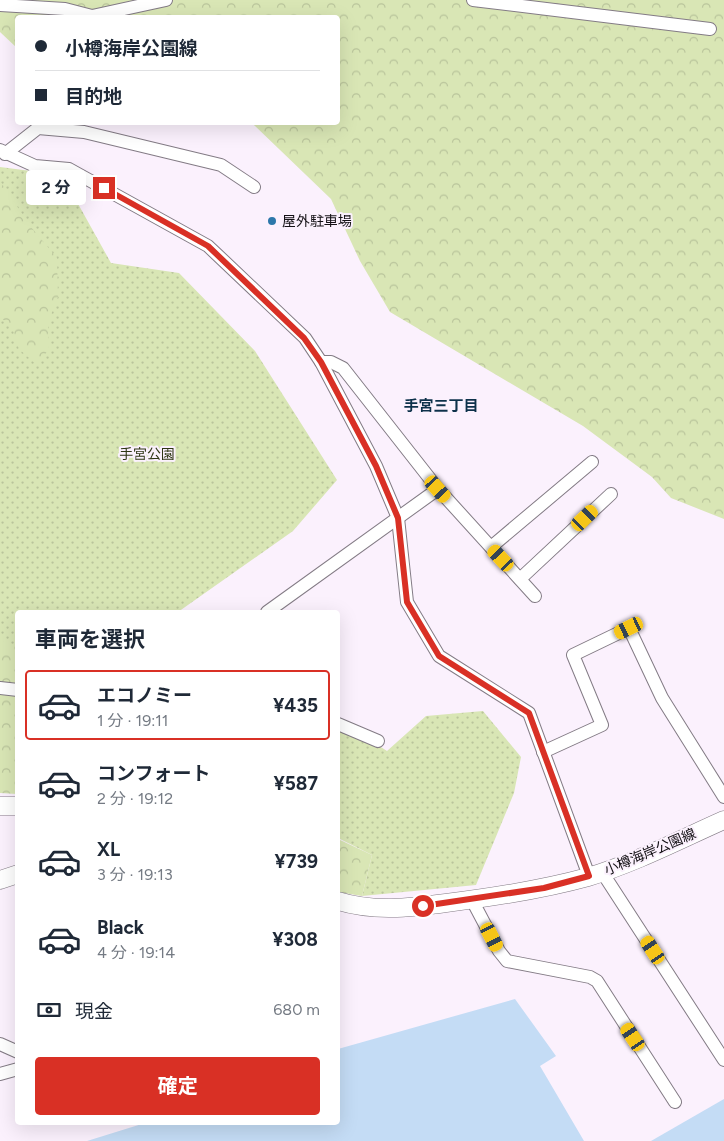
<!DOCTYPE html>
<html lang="ja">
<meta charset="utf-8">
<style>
:root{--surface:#fff;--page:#f2f2f3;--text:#1f2937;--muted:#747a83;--line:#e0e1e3;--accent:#d93025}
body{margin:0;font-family:Figtree,"Noto Sans JP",sans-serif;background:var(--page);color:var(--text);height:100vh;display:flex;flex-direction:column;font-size:19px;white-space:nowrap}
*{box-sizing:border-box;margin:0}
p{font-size:16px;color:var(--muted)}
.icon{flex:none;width:28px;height:28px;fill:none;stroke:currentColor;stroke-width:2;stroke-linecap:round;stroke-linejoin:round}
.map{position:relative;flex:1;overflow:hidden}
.drawer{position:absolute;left:15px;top:610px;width:325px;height:515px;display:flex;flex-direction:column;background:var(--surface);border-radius:5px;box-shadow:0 5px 20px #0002}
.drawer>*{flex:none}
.top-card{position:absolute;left:15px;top:15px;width:325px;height:110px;border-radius:5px;box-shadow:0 5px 20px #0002;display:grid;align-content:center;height:110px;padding:0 20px;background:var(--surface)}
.end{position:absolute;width:22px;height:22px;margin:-11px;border:6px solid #d93025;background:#fff;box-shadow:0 0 0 2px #fff}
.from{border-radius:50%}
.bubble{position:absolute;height:35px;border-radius:5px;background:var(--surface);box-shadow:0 5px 20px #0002;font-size:16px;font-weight:700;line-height:35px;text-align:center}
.car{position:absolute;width:15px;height:30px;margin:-15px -8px;border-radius:6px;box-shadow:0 0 4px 1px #0007;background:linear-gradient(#f5c518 24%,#345 0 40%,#f5c518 0 76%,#345 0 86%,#f5c518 0)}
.top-card b{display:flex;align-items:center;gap:18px;height:48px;font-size:19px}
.top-card b+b{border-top:1px solid var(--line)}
.top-card i{width:12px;height:12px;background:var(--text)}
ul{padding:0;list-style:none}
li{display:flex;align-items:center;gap:15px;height:70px;margin:0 10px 8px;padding:0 10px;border:2px solid transparent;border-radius:5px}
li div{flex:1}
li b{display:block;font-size:19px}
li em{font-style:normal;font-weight:700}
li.current{border-color:var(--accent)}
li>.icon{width:45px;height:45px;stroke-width:1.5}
h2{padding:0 20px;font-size:22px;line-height:60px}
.pay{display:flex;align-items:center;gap:12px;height:55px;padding:0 20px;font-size:19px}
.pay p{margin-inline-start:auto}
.action{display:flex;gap:10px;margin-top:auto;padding:10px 20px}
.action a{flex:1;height:58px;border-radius:5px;background:var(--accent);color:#fff;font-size:20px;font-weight:700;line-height:58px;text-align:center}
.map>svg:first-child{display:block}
</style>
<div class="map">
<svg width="724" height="1141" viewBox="0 0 724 1141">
<defs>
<pattern id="grass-dots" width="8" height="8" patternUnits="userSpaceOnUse" patternTransform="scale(1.25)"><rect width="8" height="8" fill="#d9e6b5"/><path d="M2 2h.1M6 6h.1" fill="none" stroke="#b9c49b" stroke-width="1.8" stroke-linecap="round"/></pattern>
<pattern id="forest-crowns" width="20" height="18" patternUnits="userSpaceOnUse" patternTransform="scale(1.25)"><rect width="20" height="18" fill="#d9e6b5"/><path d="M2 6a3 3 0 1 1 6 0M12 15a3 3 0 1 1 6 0" fill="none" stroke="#b9c49b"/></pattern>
</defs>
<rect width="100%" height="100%" fill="#fbf1fd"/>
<g fill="url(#grass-dots)">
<polygon points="0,167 62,175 111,263 179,273 255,351 337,480 293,531 178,612 18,612 17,666 0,657"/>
<polygon points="483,711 521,757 514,793 476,885 362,896 372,855 338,838 338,719 387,751 426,716"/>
</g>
<g fill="url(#forest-crowns)">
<polygon points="0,0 724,0 724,519 671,498 652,477 583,426 390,312 360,261 331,199 253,124 248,123 338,122 338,18 18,18 17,48 0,32"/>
<polygon points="0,181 31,227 57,258 58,297 48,322 49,350 36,364 19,349 12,327 0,317"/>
<polygon points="0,639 10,645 17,644 17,794 0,793"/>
<polygon points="338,839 372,855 362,896 338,892"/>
</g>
<g fill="#c4dcf5">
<polygon points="515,999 556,1056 540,1066 584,1141 87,1141 145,1123 338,1122 338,1049"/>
<polygon points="724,1099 724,1141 651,1141"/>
</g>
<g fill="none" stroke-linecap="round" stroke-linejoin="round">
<g stroke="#837b85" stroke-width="14">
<g id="street">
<polyline points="473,0 710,29"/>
<polyline points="0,5 65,9 92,16 166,0"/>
<polyline points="0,150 35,166 69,169 208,246 305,338 321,362 376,466 398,518 407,602 439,656 529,713 589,876"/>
<polyline points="5,154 38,128 84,132 221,165 254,187"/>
<polyline points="321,362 331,362 343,368 438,489 535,596"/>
<polyline points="491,547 592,462"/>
<polyline points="520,579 611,494"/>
<polyline points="267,612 438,489"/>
<polyline points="0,688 18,690"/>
<polyline points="338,724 378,741"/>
<polyline points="543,752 602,725 573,655 629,628 662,698 724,797"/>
<polyline points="602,872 724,1060"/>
<polyline points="472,900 499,951 507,961 590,977 597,981 675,1102"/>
<polyline points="0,1044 18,1052"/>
<polyline points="0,1074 18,1069"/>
</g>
</g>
<g stroke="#837b85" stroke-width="19">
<g id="secondary">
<polyline points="0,806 18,806"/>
<polyline points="0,880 18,874"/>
<path d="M 338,901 C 374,912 409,908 446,903 C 494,897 541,890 588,877 C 635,863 679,840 724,820"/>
</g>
</g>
<use href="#street" stroke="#fff" stroke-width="12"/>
<use href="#secondary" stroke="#fff" stroke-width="18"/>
</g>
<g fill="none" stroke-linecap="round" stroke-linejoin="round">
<polyline stroke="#d93025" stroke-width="6" points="104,188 208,246 304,338 321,362 376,466 398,518 407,602 439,656 529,713 589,876 544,888 423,906"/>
</g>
<circle fill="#2c77aa" stroke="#fbf1fd" stroke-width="2" cx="272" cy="221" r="5"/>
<g text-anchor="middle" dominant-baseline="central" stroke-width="4" stroke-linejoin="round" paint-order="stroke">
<g font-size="14" fill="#131014" stroke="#fbf1fd" text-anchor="start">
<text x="282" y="221">屋外駐車場</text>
</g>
<g font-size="14" fill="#2f3614" stroke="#fbf1fd">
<text x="147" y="454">手宮公園</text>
</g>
<g font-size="14" fill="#131014" stroke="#fbf1fd">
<text transform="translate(650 852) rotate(-23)">小樽海岸公園線</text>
</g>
<g font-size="15" font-weight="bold" fill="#0d314a" stroke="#fbf1fd">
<text x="441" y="406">手宮三丁目</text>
</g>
</g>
</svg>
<i class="end from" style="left:423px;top:906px"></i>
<i class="end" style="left:104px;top:188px"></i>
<div class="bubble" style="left:26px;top:170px;width:60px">2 分</div>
<i class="car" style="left:438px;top:489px;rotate:138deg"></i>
<i class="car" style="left:585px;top:518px;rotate:46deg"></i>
<i class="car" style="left:501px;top:558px;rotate:317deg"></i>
<i class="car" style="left:629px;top:628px;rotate:244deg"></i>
<i class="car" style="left:492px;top:937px;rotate:153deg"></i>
<i class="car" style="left:653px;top:950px;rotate:327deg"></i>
<i class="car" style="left:633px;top:1037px;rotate:326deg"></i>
<div class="top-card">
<b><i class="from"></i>小樽海岸公園線</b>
<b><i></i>目的地</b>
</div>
<section class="drawer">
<h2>車両を選択</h2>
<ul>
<li class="current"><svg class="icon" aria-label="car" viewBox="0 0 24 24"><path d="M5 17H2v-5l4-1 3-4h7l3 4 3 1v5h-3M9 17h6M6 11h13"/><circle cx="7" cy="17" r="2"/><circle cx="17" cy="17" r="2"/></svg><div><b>エコノミー</b><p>1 分 · 19:11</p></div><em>¥435</em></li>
<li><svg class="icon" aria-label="car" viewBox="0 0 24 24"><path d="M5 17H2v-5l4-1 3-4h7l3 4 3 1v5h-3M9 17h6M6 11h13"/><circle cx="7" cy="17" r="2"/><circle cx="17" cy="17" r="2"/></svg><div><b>コンフォート</b><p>2 分 · 19:12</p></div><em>¥587</em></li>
<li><svg class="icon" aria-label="car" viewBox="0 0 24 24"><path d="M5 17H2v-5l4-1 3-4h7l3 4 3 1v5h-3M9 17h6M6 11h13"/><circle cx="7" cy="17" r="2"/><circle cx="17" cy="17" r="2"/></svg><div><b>XL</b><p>3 分 · 19:13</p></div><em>¥739</em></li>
<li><svg class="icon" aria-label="car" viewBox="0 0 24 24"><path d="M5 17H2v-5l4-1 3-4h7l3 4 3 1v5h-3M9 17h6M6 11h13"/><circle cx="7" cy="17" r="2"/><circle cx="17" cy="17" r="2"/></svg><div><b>Black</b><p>4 分 · 19:14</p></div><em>¥308</em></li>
</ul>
<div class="pay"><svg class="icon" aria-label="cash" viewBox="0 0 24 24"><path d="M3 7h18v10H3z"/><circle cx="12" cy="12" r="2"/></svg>現金<p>680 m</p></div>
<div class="action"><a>確定</a></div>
</section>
</div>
